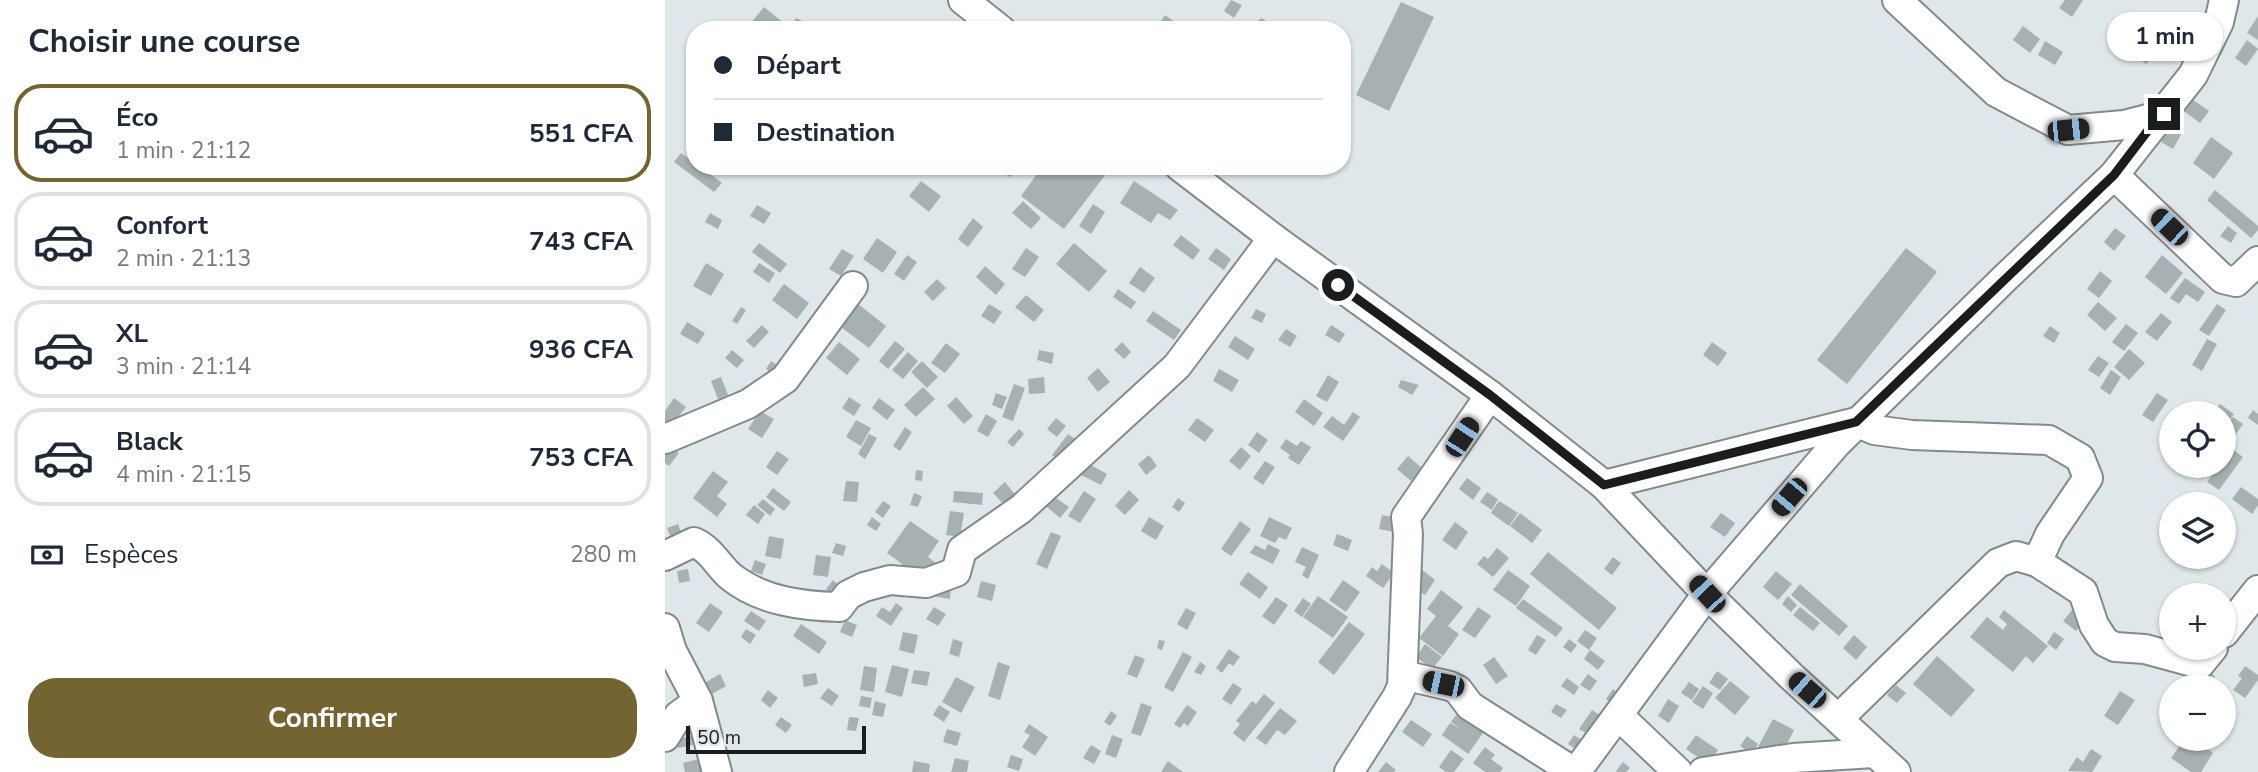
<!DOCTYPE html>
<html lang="fr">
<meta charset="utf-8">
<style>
:root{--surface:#fff;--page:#f2f2f3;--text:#1f2937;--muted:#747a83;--line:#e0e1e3;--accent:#736431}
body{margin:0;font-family:"Nunito Sans",sans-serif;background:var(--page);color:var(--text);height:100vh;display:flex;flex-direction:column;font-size:26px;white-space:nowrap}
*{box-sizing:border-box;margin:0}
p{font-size:23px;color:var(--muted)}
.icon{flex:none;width:38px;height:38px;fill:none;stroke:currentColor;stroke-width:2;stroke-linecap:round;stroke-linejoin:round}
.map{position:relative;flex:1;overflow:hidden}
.side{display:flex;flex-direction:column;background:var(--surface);width:665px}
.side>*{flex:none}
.top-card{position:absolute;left:21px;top:21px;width:665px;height:154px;border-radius:28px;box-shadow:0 2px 5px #0004;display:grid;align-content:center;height:154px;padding:0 28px;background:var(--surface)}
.buttons{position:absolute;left:1494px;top:401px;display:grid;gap:14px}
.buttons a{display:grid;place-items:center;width:77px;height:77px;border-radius:50%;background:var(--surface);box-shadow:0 2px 5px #0004;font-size:35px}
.scale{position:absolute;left:21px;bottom:18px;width:180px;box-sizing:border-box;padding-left:7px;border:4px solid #1a1d1f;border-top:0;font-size:19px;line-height:24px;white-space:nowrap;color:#1a1d1f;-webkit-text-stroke:5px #dfe7eb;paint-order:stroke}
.end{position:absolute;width:32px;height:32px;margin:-16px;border:9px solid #1a1d1f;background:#fff;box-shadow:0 0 0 4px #fff}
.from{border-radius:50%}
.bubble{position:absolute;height:49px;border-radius:24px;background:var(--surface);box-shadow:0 2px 5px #0004;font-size:23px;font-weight:700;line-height:49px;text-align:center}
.car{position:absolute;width:21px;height:42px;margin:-21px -10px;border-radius:9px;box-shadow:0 0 5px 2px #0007;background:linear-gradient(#222 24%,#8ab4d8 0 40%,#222 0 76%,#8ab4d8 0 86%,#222 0)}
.top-card b{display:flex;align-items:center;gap:24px;height:66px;font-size:26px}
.top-card b+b{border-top:2px solid var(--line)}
.top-card i{width:18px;height:18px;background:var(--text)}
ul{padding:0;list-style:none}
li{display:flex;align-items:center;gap:21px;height:98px;margin:0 14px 10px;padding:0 14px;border:4px solid var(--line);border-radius:28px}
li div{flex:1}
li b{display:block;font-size:26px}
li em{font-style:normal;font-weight:700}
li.selected{border-color:var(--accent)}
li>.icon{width:63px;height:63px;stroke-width:1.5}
h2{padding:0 28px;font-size:32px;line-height:84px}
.pay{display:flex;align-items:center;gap:18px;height:77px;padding:0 28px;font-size:26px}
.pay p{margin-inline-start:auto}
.button{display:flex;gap:14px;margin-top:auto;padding:14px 28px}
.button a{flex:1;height:80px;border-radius:28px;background:var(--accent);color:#fff;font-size:28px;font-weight:700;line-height:80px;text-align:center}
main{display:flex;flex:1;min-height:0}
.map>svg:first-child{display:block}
</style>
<main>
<section class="side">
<h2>Choisir une course</h2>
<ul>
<li class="selected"><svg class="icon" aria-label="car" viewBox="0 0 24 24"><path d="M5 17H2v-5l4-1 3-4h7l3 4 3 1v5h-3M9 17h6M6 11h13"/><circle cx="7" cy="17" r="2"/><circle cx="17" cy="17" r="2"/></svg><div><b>Éco</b><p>1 min · 21:12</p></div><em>551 CFA</em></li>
<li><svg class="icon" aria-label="car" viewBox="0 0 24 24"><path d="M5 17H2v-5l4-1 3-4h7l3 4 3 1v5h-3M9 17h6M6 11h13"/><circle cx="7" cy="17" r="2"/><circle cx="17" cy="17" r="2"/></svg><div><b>Confort</b><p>2 min · 21:13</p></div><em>743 CFA</em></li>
<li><svg class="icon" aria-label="car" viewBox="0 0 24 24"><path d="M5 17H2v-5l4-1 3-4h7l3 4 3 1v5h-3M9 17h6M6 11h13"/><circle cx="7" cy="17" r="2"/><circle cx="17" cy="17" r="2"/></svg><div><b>XL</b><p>3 min · 21:14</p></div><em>936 CFA</em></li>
<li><svg class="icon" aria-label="car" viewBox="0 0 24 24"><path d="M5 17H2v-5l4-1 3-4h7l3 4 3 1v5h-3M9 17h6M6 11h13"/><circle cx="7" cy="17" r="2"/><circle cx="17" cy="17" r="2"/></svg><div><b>Black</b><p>4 min · 21:15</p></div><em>753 CFA</em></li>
</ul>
<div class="pay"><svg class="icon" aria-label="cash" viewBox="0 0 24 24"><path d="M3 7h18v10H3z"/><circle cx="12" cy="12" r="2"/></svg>Espèces<p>280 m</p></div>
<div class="button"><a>Confirmer</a></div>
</section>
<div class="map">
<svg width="1593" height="772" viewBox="0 0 1593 772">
<rect width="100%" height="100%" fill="#dfe7eb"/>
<g fill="#a7b1b1">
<polygon points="566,0 577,5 569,18 559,11"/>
<polygon points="1400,0 1418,0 1407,17 1394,8"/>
<polygon points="736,2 769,17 724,111 691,95"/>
<polygon points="99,7 120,24 115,30 80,30"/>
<polygon points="500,15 511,23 506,30 490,30"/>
<polygon points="1593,16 1593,40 1582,33"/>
<polygon points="131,18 151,28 150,30 134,30 127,26"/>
<polygon points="597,18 611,30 597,30 590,23"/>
<polygon points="1483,19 1496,26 1492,32 1480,25"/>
<polygon points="1358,26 1375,39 1365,53 1348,40"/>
<polygon points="1487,35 1498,43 1481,64 1471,56"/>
<polygon points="1582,40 1593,49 1581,66 1570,58"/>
<polygon points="1380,41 1398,52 1390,65 1373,55"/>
<polygon points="1524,97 1544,111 1535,123 1516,109"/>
<polygon points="1506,126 1517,133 1508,149 1496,142"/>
<polygon points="1546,137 1568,153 1549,179 1528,163"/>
<polygon points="16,153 30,163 30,166 35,166 57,183 49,192 9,162"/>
<polygon points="324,166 352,166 345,177"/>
<polygon points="378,166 447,166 399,229 356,196"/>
<polygon points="256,181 276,196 264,212 244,196"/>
<polygon points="469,181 513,210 505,220 493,213 486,223 455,203"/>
<polygon points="1550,190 1593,226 1593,230 1586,238 1542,200"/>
<polygon points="358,201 376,218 366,229 347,213"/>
<polygon points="428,204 440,212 426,234 414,226"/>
<polygon points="92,205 106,213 99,224 85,216"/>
<polygon points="45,213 57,220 53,229 40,222"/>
<polygon points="308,218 318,227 303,247 293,239"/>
<polygon points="1563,226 1572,233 1566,243 1555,236"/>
<polygon points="1450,228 1461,236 1449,251 1439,242"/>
<polygon points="516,235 535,250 528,260 508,245"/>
<polygon points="212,238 232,252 218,273 198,259"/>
<polygon points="94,243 122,264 115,273 87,252"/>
<polygon points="409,243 442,271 424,292 391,264"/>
<polygon points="361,248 374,257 360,277 347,269"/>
<polygon points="551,248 566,259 559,270 543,259"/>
<polygon points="1241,248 1272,272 1182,384 1152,360"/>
<polygon points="177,249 189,256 176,276 164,269"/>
<polygon points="242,255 252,262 239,281 229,274"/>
<polygon points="1497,255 1518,273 1501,294 1480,277"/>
<polygon points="41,263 59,274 46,296 28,286"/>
<polygon points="94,263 110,273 104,283 88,272"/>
<polygon points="320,266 340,284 331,295 311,277"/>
<polygon points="475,267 490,278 479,293 464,283"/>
<polygon points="1435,271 1447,281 1434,298 1422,289"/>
<polygon points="1520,278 1540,292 1533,302 1521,294 1514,304 1505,298"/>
<polygon points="272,279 281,288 268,301 259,292"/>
<polygon points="119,284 144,303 132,319 107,300"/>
<polygon points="453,289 471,302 466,309 448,297"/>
<polygon points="361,295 379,310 369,322 350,307"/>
<polygon points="1433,302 1452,318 1440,331 1422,315"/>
<polygon points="193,304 221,326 204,348 176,327"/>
<polygon points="324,304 337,312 329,324 316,316"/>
<polygon points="1552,304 1561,310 1544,336 1534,330"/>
<polygon points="76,307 81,310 72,324 67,321"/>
<polygon points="591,309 601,314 597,323 586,318"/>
<polygon points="488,311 516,330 509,340 481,321"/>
<polygon points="1496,313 1507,322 1492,341 1480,332"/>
<polygon points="22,322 40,333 33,344 15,334"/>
<polygon points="1461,324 1473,333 1459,351 1447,342"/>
<polygon points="97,325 104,332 89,348 81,341"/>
<polygon points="666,325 680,334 674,343 660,335"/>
<polygon points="1385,326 1395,333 1389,343 1378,336"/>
<polygon points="621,329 632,336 625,347 613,340"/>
<polygon points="570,336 590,349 583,360 563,347"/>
<polygon points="1542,339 1552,344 1537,371 1527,365"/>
<polygon points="230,341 240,349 223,369 214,361"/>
<polygon points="174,342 195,359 182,375 161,358"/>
<polygon points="457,342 466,352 459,359 449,350"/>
<polygon points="1047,342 1062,353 1053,366 1038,355"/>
<polygon points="281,343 295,354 280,373 266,363"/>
<polygon points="1464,349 1480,363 1464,380 1449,367"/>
<polygon points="67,350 79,360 72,368 60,358"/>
<polygon points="374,350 389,353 387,364 372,360"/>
<polygon points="243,352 253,361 238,379 227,370"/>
<polygon points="1433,356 1444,363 1434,377 1423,370"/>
<polygon points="106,361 112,365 107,373 101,369"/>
<polygon points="257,361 273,377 262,388 246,372"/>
<polygon points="433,368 445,382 433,392 422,378"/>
<polygon points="554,369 574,380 567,392 548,381"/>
<polygon points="1446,370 1456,377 1445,395 1435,388"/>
<polygon points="663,375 674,382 662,402 651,396"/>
<polygon points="56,377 63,395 53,399 46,381"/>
<polygon points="379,377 380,393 364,394 363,379"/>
<polygon points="736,380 754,385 747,395 733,387"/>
<polygon points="349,384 360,388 348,421 337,417"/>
<polygon points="258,387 270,399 251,417 239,405"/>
<polygon points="331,393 342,397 337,409 327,405"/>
<polygon points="1492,393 1503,400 1488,422 1477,415"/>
<polygon points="184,397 196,405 189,416 177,408"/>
<polygon points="291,397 308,416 299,424 282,406"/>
<polygon points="9,398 21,407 6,426 0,421 0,411"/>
<polygon points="214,398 230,410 222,420 207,408"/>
<polygon points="639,399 658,413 649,426 630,412"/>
<polygon points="1555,404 1569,414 1560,426 1568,417 1578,424 1568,438 1559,431 1559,413 1549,413"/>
<polygon points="1588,410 1593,414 1593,425 1583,418"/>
<polygon points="95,411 109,419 97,438 83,429"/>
<polygon points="688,412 695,417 678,441 658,427 667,416 679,425"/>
<polygon points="321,414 332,421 323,437 312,431"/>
<polygon points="391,418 401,426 392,437 382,429"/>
<polygon points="532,418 549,430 540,442 523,430"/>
<polygon points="191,420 206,428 196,446 181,437"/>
<polygon points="1507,422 1507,443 1497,437"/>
<polygon points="240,427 247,432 235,451 228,446"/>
<polygon points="354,429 359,434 348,447 342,442"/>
<polygon points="592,432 603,440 594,453 583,445"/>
<polygon points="204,434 212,438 200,459 193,454"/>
<polygon points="403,434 413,441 397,462 387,455"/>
<polygon points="621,439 632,446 636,441 646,447 634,465 623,458 625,455 615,448"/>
<polygon points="3,444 14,453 4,466 0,463 0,447"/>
<polygon points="576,447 586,456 575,470 564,461"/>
<polygon points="1566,448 1578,457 1554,490 1542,482 1554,466 1559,466 1559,458"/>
<polygon points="112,451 124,459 112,475 101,467"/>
<polygon points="484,455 492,466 481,475 473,464"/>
<polygon points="743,456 757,468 746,481 732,469"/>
<polygon points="600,461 610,467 598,485 588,478"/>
<polygon points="422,463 442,474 436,485 416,475"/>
<polygon points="251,470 258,471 257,481 250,480"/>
<polygon points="48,471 63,482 52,496 62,504 52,517 28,498"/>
<polygon points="802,478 816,488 808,500 794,489"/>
<polygon points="181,481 194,482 192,502 178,501"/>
<polygon points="340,482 352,497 341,507 328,493"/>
<polygon points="1576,487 1593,499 1593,505 1587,514 1567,499"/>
<polygon points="108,488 126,502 119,511 101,497"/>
<polygon points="464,490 474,500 460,515 450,506"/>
<polygon points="289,491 318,493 317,505 288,502"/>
<polygon points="419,491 431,499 415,523 403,516"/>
<polygon points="822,492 833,499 827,510 815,502"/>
<polygon points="249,493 257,496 253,507 245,505"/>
<polygon points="384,493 404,507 395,518 376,502"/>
<polygon points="513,498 520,503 514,512 507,507"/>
<polygon points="98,499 110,509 105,516 92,505"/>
<polygon points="218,501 226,506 218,518 210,512"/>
<polygon points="834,501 853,513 844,526 826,513"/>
<polygon points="89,505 100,514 93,524 81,515"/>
<polygon points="285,511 299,513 295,537 281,535"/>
<polygon points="855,513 877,530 867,543 845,526"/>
<polygon points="1056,513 1070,523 1060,537 1045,527"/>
<polygon points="717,515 737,519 734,533 714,529"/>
<polygon points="207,517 216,524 211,531 202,525"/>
<polygon points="484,517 499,526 491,540 476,531"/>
<polygon points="604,517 627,528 621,540 614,537 610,543 595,536"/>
<polygon points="245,521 274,541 263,557 271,563 259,580 222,553"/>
<polygon points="575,521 586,529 566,556 556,549"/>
<polygon points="790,522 803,532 791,550 777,540"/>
<polygon points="13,524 18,537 7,541 2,528"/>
<polygon points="386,532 396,536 382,569 371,564"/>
<polygon points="672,534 687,540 683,551 668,545"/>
<polygon points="104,536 119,539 116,559 100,556"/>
<polygon points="171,543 181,546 178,556 167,553"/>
<polygon points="603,544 615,550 608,564 585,553 590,545 600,550"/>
<polygon points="637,547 654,555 643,579 637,575 641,567 630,562"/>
<polygon points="832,548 844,558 828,577 812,564 819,556 823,559"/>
<polygon points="883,552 952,608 934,630 865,574"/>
<polygon points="151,555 166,557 163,577 148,575"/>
<polygon points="948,557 956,563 947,575 939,569"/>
<polygon points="90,560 101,564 97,575 86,571"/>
<polygon points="717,564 729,573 718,588 701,576 707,567 712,571"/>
<polygon points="23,569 25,581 14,583 12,571"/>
<polygon points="756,569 770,580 760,595 745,585"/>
<polygon points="843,570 865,586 851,606 828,590"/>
<polygon points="1111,571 1127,584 1113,600 1098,587"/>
<polygon points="583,572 603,587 595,599 574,584"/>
<polygon points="168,580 179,590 173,598 161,589"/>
<polygon points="678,580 695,592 681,612 664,600"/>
<polygon points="316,581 331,585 327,601 312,597"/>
<polygon points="1135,584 1183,626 1174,636 1126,595"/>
<polygon points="269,585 286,587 285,599 267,596"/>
<polygon points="776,590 798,607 783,626 794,634 778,656 754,638 771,616 762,609"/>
<polygon points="653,596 683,617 668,638 638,617"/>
<polygon points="1123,596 1132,605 1126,612 1117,604"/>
<polygon points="611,597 623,605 609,625 597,616"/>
<polygon points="638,598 646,604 637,617 629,611"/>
<polygon points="858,599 898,628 891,637 851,608"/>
<polygon points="45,603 58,612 44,632 31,623"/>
<polygon points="231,603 238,608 226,626 211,616 217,607 225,612"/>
<polygon points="269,607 281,614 273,626 261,619"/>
<polygon points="813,607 826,616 810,638 797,630"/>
<polygon points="1135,607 1155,623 1148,631 1128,615"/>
<polygon points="521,608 531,613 522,630 512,624"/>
<polygon points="1339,610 1383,646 1368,663 1361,656 1348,672 1305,637 1322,617 1338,630 1342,624 1334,617"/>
<polygon points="1407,610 1419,620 1411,631 1398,621"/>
<polygon points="86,611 101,621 94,631 79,621"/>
<polygon points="180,620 192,625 187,637 175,632"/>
<polygon points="684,622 700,634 669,675 653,662"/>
<polygon points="136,624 162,642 154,654 128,636"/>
<polygon points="81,629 91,635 85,644 76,637"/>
<polygon points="920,630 932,638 924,650 912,641"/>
<polygon points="238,632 253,635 249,654 234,650"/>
<polygon points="1389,632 1399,639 1391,650 1382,643"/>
<polygon points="872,635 881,640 871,655 863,650"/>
<polygon points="1189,635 1202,647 1191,660 1178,648"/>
<polygon points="288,639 298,642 294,657 284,654"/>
<polygon points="904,639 912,645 906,653 898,647"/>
<polygon points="494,640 500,641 497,650 492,648"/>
<polygon points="760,644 777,657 767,669 751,657"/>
<polygon points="564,649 575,657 568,666 564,663 557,673 551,668"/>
<polygon points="925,650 940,661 933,670 919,659"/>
<polygon points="518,652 527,657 508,692 499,687"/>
<polygon points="470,655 480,659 472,678 462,674"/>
<polygon points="1272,656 1310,690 1286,717 1248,684"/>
<polygon points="829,657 843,676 831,684 818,665"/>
<polygon points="333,662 345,666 335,700 323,696"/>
<polygon points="535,662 541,666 536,675 529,672"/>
<polygon points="227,665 244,669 237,697 220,692"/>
<polygon points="199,666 212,668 209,692 195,690"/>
<polygon points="1580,666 1593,675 1593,680 1580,698 1568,690 1577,678 1573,676"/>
<polygon points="1538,668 1550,676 1543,686 1531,679"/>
<polygon points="249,670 265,672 262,686 246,683"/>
<polygon points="1052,671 1063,679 1055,690 1044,683"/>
<polygon points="151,673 153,684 139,687 137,675"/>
<polygon points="55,674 61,686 47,694 41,682"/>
<polygon points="923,674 932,681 925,691 915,685"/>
<polygon points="291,677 310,687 296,713 277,702"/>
<polygon points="902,678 914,687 909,695 896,686"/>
<polygon points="1065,681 1085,697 1070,715 1050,698"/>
<polygon points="1024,682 1034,689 1027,700 1016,693"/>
<polygon points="568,683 577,689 566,705 557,699"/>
<polygon points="1231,685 1241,693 1232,703 1222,695"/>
<polygon points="1038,686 1048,693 1038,709 1027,702"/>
<polygon points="163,688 174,696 167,706 155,698"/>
<polygon points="948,689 957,696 950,706 941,699"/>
<polygon points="103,690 113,698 105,708 96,700"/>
<polygon points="1455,691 1470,700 1453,725 1439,716"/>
<polygon points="599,694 610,703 579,742 568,733 575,724 571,721 587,701 591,704"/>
<polygon points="196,696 207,698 205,708 194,706"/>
<polygon points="1003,699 1014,706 1004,723 993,716"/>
<polygon points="210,701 221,704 218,717 207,715"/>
<polygon points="476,703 487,707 476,736 466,733"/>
<polygon points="891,704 902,710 896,718 886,712"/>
<polygon points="274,705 285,712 279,722 268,715"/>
<polygon points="522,705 532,712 523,726 519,723 515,728 509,724"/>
<polygon points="615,708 632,721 620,735 612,730 601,745 591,738"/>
<polygon points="927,710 938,717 926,736 914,729"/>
<polygon points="446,711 452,716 445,726 439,722"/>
<polygon points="794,711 820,730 803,754 777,735 785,723 796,729 786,722"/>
<polygon points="116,717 127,725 121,733 110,725"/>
<polygon points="184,717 194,718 191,731 182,730"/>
<polygon points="1108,719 1129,730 1115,758 1093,747"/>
<polygon points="746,720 767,734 758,747 737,732"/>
<polygon points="364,724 383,737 370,756 357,747 365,735 359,732"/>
<polygon points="282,729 296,733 292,746 278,742"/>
<polygon points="447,735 458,739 451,758 440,754"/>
<polygon points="909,735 918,741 912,750 903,744"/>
<polygon points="1031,735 1053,750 1043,764 1021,749"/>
<polygon points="27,736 28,745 13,748 12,739"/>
<polygon points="1082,736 1093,744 1087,754 1075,746"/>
<polygon points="1520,738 1527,738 1548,753 1536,772 1526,772 1506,758"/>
<polygon points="426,745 436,751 429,764 418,758"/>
<polygon points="820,747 830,755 826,759 838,768 835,772 820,772 808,763"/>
<polygon points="1426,749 1437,756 1427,772 1403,771 1412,757 1418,762"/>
<polygon points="786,750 799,759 789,772 781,772 774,767"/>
<polygon points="346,755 358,759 354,771 342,767"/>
<polygon points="290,758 304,761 302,772 286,772"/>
<polygon points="34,759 37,772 20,772 18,763"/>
<polygon points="249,761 265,764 264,772 247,772"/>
<polygon points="503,761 518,772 496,772"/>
<polygon points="721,762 731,770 729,772 713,772"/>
<polygon points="958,762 965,768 961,772 953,772 951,771"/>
</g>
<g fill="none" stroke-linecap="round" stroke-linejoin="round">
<g stroke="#828a8d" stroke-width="32">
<g id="street">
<polyline points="298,0 336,30"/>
<polyline points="1232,0 1331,92 1403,130 1459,125 1494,116"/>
<polyline points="514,166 608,238 825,395 939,485 1042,594 1126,676 1231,772"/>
<polyline points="1449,175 1558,279 1571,282 1593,261"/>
<polyline points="0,439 83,404 120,379 188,286"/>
<polyline points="939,485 1191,422 1209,430 1247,435 1384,440 1415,458 1423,478 1385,534 1372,562 1351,556 1333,563 1174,718"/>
<path d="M 0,556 L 29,542 C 46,550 52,564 65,576 C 96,601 136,606 174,607 L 183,595 L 199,587 L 225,580 L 261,583 L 291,572 L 297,550 L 356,509 L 512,366 L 608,238"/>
<polyline points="1372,562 1418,592 1429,625 1440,642 1450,647 1480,649 1535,664 1548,648"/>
<polyline points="0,628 7,651 33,701 52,772"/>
<polyline points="1559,633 1593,590"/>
<polyline points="738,675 785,686 793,690 805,706 909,772"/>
<polyline points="954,716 1013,772"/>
<polyline points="0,737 13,716 33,701"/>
<polyline points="684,772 732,697 737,686 743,534 741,517 825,395"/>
<polyline points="911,772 1042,594 1171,444 1340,278 1449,175 1528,75 1554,22 1559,0"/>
<polyline points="1038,772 1128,758 1209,753"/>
</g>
</g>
<use href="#street" stroke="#fff" stroke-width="28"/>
</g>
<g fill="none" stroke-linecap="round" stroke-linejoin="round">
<polyline stroke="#1a1d1f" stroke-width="9" points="673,285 825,395 939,485 1191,422 1449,175 1494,116 1499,114"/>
</g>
</svg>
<div class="buttons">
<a><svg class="icon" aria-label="locate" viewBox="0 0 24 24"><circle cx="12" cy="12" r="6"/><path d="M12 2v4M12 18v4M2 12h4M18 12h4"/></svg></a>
<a><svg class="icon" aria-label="layers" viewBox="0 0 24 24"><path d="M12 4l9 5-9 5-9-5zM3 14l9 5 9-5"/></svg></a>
<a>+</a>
<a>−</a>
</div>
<div class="scale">50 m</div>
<i class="end from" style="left:673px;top:285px"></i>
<i class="end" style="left:1499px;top:114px"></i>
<div class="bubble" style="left:1442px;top:12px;width:116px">1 min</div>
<i class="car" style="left:1403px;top:130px;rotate:84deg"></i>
<i class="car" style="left:1504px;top:227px;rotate:314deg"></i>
<i class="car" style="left:797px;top:437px;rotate:33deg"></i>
<i class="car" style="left:1124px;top:497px;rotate:220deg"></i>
<i class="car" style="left:1042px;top:594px;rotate:317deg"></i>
<i class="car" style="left:778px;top:684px;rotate:282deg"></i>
<i class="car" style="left:1142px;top:690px;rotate:311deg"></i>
<div class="top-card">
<b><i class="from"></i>Départ</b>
<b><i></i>Destination</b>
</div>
</div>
</main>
